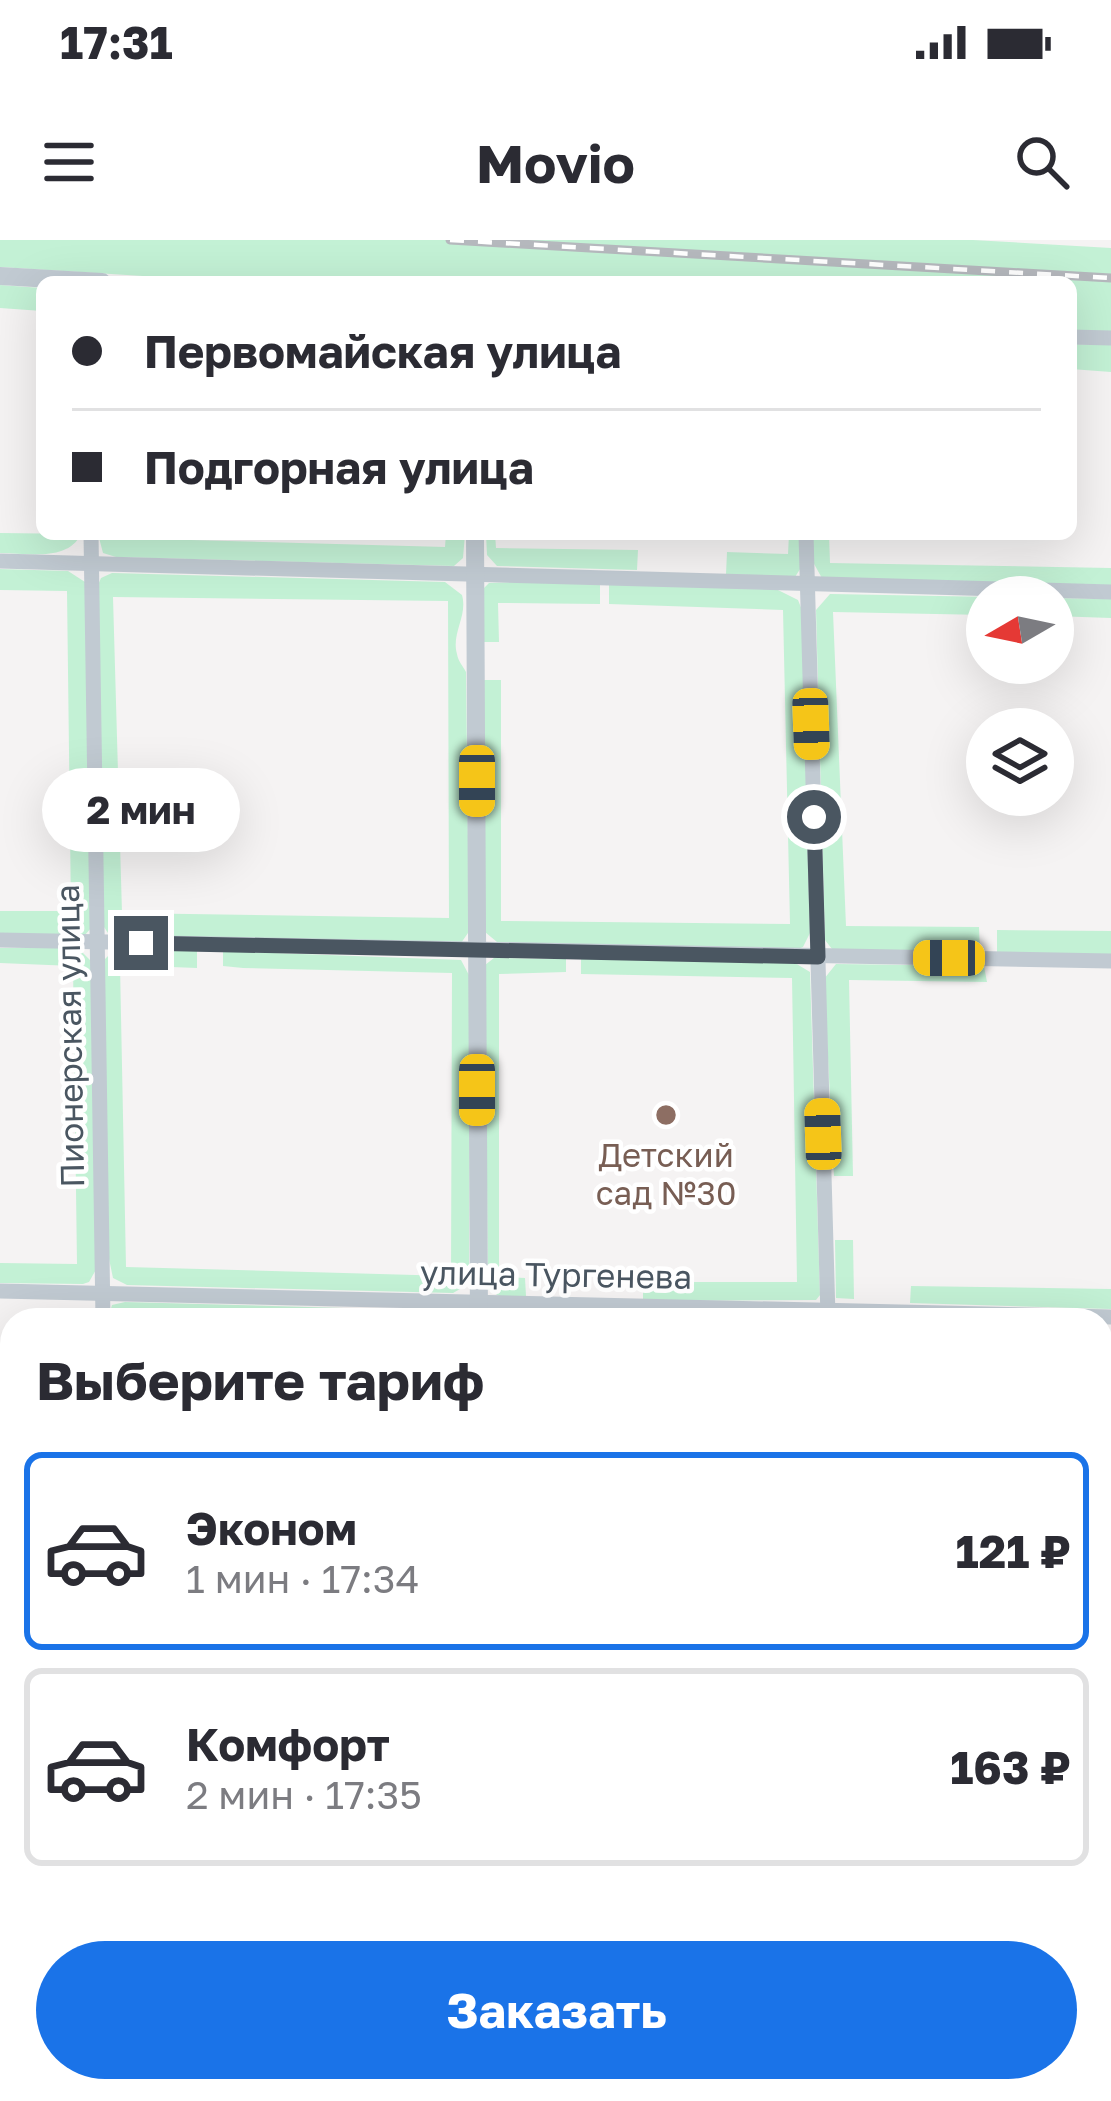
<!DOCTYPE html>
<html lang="ru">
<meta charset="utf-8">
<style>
:root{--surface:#fff;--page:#f2f2f3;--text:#2b2b33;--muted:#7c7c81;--line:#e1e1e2;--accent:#1a73e8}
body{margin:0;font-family:"Golos Text",sans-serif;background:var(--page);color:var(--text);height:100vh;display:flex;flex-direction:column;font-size:45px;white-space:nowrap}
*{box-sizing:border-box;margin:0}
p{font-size:39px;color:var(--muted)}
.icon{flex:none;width:66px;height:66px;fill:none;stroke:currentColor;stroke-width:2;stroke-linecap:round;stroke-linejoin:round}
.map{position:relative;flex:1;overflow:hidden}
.side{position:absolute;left:0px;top:1068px;width:1113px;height:795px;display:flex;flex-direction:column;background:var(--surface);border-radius:36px 36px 0 0;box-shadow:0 12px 48px #0002}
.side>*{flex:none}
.top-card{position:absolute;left:36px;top:36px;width:1041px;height:264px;border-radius:18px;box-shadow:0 12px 48px #0002;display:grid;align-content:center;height:264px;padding:0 36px;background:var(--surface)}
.needle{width:78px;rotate:261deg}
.controls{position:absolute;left:966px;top:336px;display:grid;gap:24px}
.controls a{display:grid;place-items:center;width:108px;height:108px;border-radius:50%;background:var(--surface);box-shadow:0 12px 48px #0002;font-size:60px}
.end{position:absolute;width:54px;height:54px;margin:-27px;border:15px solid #4a5661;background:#fff;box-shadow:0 0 0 6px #fff}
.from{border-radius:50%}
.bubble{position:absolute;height:84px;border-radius:42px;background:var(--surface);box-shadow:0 12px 48px #0002;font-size:39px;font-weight:700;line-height:84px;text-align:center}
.car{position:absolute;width:36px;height:72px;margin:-36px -18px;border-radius:15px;box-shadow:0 0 9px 3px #0007;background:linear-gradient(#f5c518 24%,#345 0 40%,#f5c518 0 76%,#345 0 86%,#f5c518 0)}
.top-card b{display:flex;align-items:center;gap:42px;height:114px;font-size:45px}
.top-card b+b{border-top:3px solid var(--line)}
.top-card i{width:30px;height:30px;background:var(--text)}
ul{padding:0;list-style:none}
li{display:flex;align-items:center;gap:36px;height:198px;margin:0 24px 18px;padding:0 12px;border:6px solid var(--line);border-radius:18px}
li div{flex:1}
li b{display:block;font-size:45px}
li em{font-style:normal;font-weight:700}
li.current{border-color:var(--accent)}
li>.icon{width:108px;height:108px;stroke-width:1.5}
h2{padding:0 36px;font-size:54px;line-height:144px}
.button{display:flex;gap:24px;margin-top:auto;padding:24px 36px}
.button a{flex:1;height:138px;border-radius:72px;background:var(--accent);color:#fff;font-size:48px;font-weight:700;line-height:138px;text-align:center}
.status{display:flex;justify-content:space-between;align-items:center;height:84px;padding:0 60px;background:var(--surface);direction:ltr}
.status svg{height:33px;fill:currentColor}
header{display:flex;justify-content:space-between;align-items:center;height:156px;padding:0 36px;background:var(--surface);font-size:54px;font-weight:700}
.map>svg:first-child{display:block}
</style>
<div class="status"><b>17:31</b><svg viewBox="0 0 49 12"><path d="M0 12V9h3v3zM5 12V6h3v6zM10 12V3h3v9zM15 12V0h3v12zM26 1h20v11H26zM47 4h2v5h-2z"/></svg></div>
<header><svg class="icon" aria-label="menu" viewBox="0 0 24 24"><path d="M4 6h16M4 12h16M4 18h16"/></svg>Movio<svg class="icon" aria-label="search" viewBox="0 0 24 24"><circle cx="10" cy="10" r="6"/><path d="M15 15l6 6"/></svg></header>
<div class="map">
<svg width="1111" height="1861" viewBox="0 0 1111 1861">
<rect width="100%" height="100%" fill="#f5f3f3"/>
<g fill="#c3f1d5" fill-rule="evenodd">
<polygon points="0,0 973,0 1111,8 1111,93 1071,92 1071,42 238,42 0,27"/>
<polygon points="0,45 42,48 42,71 0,68"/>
<polygon points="1071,104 1111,105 1111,132 1071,129"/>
<path d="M 0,293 L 81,294 C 68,322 27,313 0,313 Z"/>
<polygon points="98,294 116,294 117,298 445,307 446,294 465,294 463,318 454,326 116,317 103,313"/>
<polygon points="486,294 495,294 496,308 638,310 637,330 497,326 487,315"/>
<polygon points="789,294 803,294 802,326 795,337 726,334 727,312 788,314"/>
<polygon points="812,294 829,294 830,323 1111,328 1111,346 823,340 813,322"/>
<polygon points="0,329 68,331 85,342 91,688 85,695 0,695 0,671 71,671 67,351 0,350"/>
<path d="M 112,333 L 445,342 L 462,355 C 468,376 451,393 457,414 C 458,421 463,426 466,432 L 469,679 L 468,693 L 461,703 L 110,696 L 102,684 L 98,345 L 101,338 ZM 113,357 L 448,361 L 449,678 L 122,673 Z"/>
<polygon points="600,339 600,364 498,363 499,402 484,402 484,348 489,343"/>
<polygon points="609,339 776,349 798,360 802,370 811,691 803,707 789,712 497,702 485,692 483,440 501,440 501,681 790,684 783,370 609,364"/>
<polygon points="830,354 994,357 987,357 987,375 833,372 846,686 979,687 980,713 832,709 825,700 816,370"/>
<polygon points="1053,358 1111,359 1111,378 1053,376"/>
<polygon points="997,690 1111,691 1111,714 997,714"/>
<polygon points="0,708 78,708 90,720 94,740 98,1026 89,1042 83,1044 0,1043 0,1023 77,1024 73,726 0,723"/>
<polygon points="115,709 197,710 197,728 120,725 126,1027 451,1036 452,733 243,728 223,726 223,711 461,720 470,737 469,1044 453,1053 127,1045 113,1038 108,1014 104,720"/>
<polygon points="494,718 566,719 566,732 499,734 499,1037 525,1038 526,1056 499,1056 488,1049 485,725"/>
<polygon points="581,718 795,723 810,732 820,1055 816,1060 643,1061 643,1042 797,1042 792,738 581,734"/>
<polygon points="836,724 984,726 987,742 849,740 853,936 834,936 824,739"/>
<polygon points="835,1000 853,1000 854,1059 836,1058"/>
<polygon points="911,1046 1111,1049 1111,1069 910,1063"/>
<polygon points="125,1062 452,1071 465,1080 108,1080 112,1065"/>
<polygon points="508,1073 803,1076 812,1080 489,1080 496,1074"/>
<rect x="117" y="1851" width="354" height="10"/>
</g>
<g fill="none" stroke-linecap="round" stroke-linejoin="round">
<g stroke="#c1cad2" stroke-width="15">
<polyline points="1071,97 1111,98"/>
<polyline points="91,294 103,1080"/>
<polyline points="806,294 828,1077"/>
<polyline points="0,321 1111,352"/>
<polyline points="0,700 1111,721"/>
<polyline points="0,1051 1111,1077"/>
<polyline points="0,1791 12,1792"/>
<polyline points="1101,1804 1111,1804"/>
<polyline points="110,1851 111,1861"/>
<polyline points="836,1851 836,1861"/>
</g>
<g stroke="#c1cad2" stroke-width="18">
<polyline points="0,36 102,42"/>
<polyline points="475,294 479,1080"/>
<polyline points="481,1851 481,1861"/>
</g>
<g stroke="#c1cbd6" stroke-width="21">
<polyline points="0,1416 12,1416"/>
<polyline points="1101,1435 1111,1435"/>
</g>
<g stroke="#b5b8bd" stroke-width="9">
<polyline id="rail" points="450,0 1111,38"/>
</g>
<use href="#rail" stroke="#fff" stroke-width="4.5" stroke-dasharray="14" stroke-linecap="butt"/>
</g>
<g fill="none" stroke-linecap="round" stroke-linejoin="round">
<polyline stroke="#4a5661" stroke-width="15" points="141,703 818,717 814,577"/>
</g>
<circle fill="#8d6e63" stroke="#fff" stroke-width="4.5" cx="666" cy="875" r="12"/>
<g text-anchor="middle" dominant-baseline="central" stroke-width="9" stroke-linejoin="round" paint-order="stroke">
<g font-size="33" fill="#4a5661" stroke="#fff">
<text transform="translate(69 796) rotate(-91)">Пионерская улица</text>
<text transform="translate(556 1034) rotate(1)">улица Тургенева</text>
</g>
<g font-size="33" fill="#785e54" stroke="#fff">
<text x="666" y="914">Детский<tspan x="666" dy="38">сад №30</tspan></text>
</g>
</g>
</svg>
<div class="controls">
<a><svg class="needle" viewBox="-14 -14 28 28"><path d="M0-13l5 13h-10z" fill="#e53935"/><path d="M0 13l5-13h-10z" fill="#7c7c81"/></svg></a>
<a><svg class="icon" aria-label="layers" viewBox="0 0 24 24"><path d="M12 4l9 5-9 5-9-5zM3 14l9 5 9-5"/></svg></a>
</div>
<i class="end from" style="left:814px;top:577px"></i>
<i class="end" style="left:141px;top:703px"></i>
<div class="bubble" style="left:42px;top:528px;width:198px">2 мин</div>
<i class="car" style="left:811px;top:484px;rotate:178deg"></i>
<i class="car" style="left:477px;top:541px;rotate:180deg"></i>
<i class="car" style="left:949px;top:718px;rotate:270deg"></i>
<i class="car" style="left:477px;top:850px;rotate:180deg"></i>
<i class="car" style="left:823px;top:894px;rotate:358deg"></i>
<div class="top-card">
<b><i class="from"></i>Первомайская улица</b>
<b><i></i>Подгорная улица</b>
</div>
<section class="side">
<h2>Выберите тариф</h2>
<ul>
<li class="current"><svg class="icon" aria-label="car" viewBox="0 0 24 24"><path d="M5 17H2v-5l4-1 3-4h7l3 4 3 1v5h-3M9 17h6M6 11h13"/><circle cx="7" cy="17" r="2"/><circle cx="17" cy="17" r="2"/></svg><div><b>Эконом</b><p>1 мин · 17:34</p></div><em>121 ₽</em></li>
<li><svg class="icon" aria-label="car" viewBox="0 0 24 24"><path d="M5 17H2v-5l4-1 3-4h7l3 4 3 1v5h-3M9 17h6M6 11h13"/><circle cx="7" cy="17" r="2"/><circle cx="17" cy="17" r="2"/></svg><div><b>Комфорт</b><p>2 мин · 17:35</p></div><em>163 ₽</em></li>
</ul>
<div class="button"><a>Заказать</a></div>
</section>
</div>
